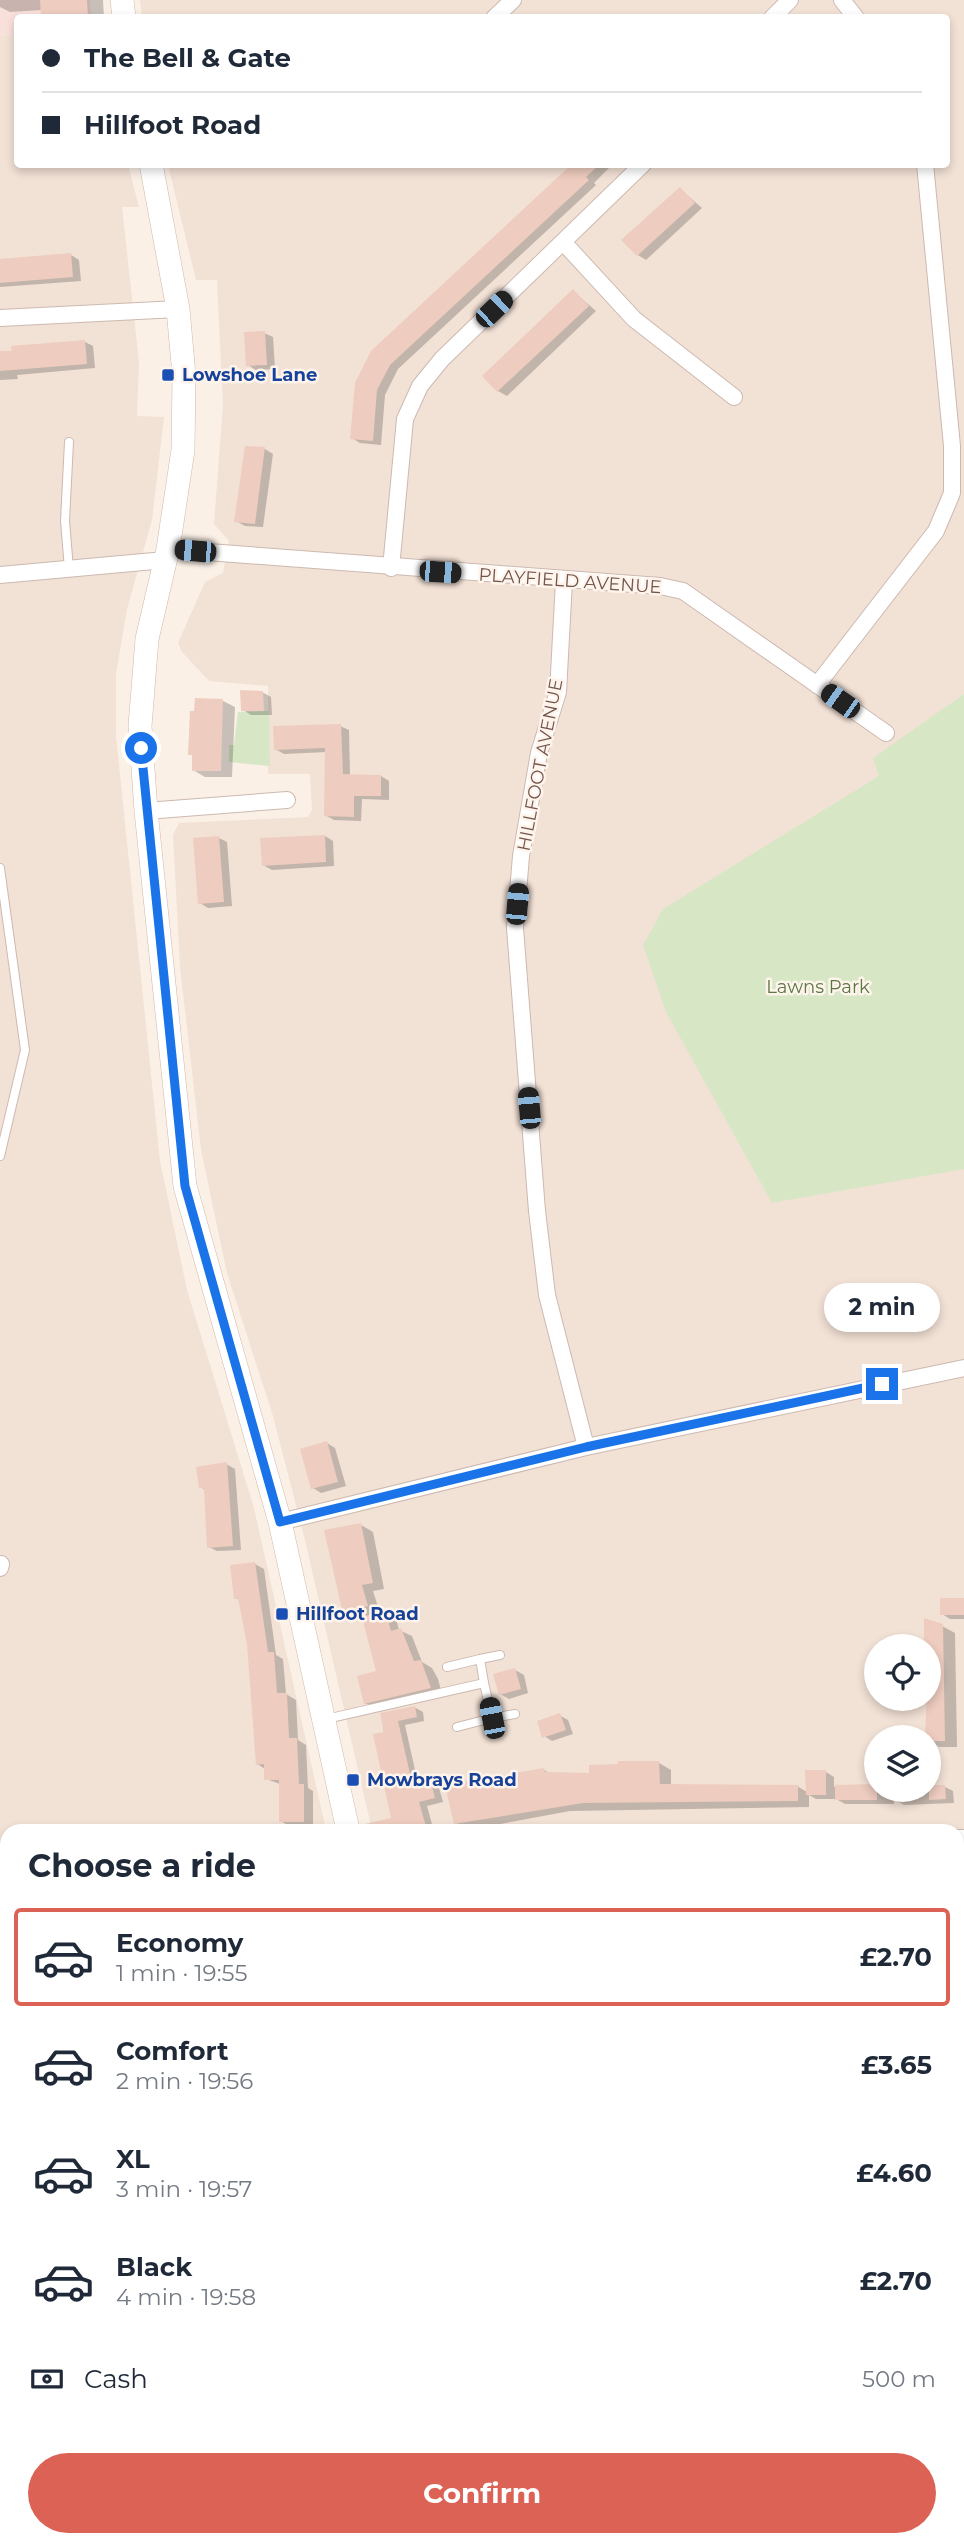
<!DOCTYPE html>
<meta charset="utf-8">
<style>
:root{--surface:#fff;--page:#f2f2f3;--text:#1f2937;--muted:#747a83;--line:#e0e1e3;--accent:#db6254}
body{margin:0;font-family:Montserrat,sans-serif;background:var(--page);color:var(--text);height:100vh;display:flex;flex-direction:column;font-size:26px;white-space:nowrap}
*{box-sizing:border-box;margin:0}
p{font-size:23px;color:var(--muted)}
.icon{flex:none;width:38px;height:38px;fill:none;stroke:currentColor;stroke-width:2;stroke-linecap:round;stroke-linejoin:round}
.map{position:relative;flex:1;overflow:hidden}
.side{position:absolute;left:0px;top:1824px;width:964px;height:723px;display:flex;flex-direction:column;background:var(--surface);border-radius:21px 21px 0 0;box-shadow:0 4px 10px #0003}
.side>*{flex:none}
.guide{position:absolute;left:14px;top:14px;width:936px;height:154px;border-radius:7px;box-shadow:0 4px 10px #0003;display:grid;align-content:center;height:154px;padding:0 28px;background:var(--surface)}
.buttons{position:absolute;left:864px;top:1634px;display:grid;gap:14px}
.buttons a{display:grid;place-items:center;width:77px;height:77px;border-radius:50%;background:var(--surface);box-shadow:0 4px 10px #0003;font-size:35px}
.end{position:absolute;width:32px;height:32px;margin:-16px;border:9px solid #1a73e8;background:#fff;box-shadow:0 0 0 4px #fff}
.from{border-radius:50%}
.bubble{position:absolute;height:49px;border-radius:24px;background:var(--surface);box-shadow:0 4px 10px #0003;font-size:23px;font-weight:700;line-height:49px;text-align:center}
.car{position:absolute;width:21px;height:42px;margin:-21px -10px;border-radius:9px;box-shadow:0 0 5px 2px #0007;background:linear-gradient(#222 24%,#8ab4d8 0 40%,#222 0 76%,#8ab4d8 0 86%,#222 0)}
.guide b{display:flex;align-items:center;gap:24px;height:66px;font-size:26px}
.guide b+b{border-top:2px solid var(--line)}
.guide i{width:18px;height:18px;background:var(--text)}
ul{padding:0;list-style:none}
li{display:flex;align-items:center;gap:21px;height:98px;margin:0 14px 10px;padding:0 14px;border:4px solid transparent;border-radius:7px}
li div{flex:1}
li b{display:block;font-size:26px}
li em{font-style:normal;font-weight:700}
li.on{border-color:var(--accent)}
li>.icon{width:63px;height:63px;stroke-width:1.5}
h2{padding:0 28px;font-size:32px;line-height:84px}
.pay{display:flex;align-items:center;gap:18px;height:77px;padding:0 28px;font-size:26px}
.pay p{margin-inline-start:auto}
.action{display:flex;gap:14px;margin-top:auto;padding:14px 28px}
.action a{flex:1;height:80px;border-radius:42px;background:var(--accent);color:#fff;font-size:28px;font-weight:700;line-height:80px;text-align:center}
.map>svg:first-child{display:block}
</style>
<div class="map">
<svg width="964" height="2546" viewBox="0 0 964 2546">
<rect width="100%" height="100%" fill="#fbf0e6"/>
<g fill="#f2e1d5" fill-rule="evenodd">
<path d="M 140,0 L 964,0 L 964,2546 L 425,2546 L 424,2539 L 957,2539 L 957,1830 L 372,1830 L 304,1536 L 273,1416 L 227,1273 L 201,1150 L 180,967 L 173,835 L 179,823 L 308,817 L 312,810 L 310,774 L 268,774 L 268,686 L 209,681 L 182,652 L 178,643 L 205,582 L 223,573 L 229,541 L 214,524 L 223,405 L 217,280 L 196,280 L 168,165 L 947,164 L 947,18 L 142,18 ZM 877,1647 L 929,1647 L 929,1699 L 877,1699 ZM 877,1738 L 929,1738 L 929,1790 L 877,1790 Z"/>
<polygon points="17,34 18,164 128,165 139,207 122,207 139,362 137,416 164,417 152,520 127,609 116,674 116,736 160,1161 187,1290 254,1508 326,1830 7,1830 7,2539 208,2539 206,2546 0,2546 0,35"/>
</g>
<polygon fill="#fae0da" points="0,0 90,0 91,17 18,18 17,34 0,35"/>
<g fill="#d7e7c5">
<polygon points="964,694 964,1169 772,1203 666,1012 643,945 663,909 879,776 873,758"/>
<polygon points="269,711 270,766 229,762 229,745 234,745 238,712"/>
<polygon points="208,2539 372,2539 374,2546 206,2546"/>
<polygon points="424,2539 538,2539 529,2546 425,2546"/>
</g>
<g fill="#0003">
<polygon points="0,0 103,0 104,18 42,18 42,10 10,12 0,7"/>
<polygon points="575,164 613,164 594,183 596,185 398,369 385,395 381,445 360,443 352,438 357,384"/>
<polygon points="680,189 702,208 646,260 638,255"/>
<polygon points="71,255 79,260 81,281 0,287 0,260"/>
<polygon points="574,292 596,311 507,396 498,391 484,376"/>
<polygon points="264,333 273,337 275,369 256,370 248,365"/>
<polygon points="85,342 93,346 95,368 17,375 18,379 0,380 0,353"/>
<polygon points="246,448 265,449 273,454 263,527 245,526 236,521"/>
<polygon points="262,692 271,697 272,715 251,715 243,710"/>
<polygon points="197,699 223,701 235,707 232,777 205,777 193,770"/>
<polygon points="340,726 349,730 350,776 381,776 389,781 389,800 362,799 361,821 334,820 325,815 327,752 284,754 275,749"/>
<polygon points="325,836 333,841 334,866 272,870 263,865"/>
<polygon points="219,838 227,842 232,906 208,908 200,903"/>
<polygon points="327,1443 335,1448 346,1486 321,1493 313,1488"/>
<polygon points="226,1464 235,1469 241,1550 217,1551 209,1547 206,1490 200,1487"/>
<polygon points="361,1525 373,1532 384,1589 373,1591 380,1613 385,1612 396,1618 399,1630 412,1636 422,1662 432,1668 438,1679 442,1694 376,1709 365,1703 378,1672 364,1617 356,1620 344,1613"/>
<polygon points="255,1564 264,1569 276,1655 283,1659 286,1694 296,1700 298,1740 306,1745 308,1788 313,1791 313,1826 290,1826 280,1821 280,1784 266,1779 265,1769 257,1764 248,1643 240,1600 236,1598"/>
<polygon points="964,1599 964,1619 950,1619 942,1614"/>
<polygon points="942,1626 955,1633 957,1747 939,1747 927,1738 927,1699 929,1699"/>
<polygon points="515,1670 524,1675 528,1693 509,1699 500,1694"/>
<polygon points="414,1707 423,1712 424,1721 405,1725 417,1779 429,1776 437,1781 443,1802 427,1806 433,1828 438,1830 390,1830 387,1820 393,1819 382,1715"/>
<polygon points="559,1715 568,1720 573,1734 552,1741 544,1736"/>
<polygon points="659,1763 671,1770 671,1786 797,1786 807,1792 826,1772 834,1777 834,1787 877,1786 877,1790 895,1791 945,1787 953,1791 954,1803 904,1805 894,1799 894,1804 845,1804 836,1799 816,1799 809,1795 809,1807 570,1811 468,1830 456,1823 544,1770 551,1774 591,1774"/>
<polygon points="957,1870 964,1870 964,1901 957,1902"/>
<polygon points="960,2005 964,2005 964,2020 960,2018"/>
<polygon points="957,2125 964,2129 964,2140 957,2151"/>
<polygon points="0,2142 7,2144 7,2177 0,2175"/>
<polygon points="957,2155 964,2157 963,2197 959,2196 957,2264"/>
<polygon points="957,2277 964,2281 964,2296 957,2296"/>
<rect x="957" y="2342" width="7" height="18"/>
<polygon points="957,2398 964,2403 964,2413 957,2422"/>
<polygon points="0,2412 7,2414 7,2438 0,2436"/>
<polygon points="964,2426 964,2469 957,2460 957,2429"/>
<polygon points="110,2539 124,2541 127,2546 108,2546"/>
<polygon points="213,2539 267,2539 265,2546 211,2546"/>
<polygon points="299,2539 352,2539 351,2546 337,2546 330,2542 330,2546 323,2546"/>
<polygon points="444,2539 477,2539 480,2546 447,2546"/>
<polygon points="547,2539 583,2539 581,2546 535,2546"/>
<polygon points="614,2539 638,2539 637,2546 612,2546"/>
<polygon points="680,2539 725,2539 722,2546 670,2546 671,2541 678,2543"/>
<polygon points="773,2539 827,2539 820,2546 767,2546"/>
<polygon points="905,2539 953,2539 958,2546 910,2546"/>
</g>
<g fill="#eeccbf">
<polygon points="40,0 87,0 88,18 41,18"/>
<polygon points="572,164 600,164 586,177 589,180 390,365 377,390 373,441 350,439 355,383 371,351"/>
<polygon points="680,187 695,203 637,256 621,240"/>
<polygon points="71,253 73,277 0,283 0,259"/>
<polygon points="573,289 589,306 497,392 482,376"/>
<polygon points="265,331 267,365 246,366 244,332"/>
<polygon points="85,340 87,364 0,371 0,351 12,351 11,346"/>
<polygon points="245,446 265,447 255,524 234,522"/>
<polygon points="240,690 263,691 264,711 241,711"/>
<polygon points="195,698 223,699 221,771 192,771 192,755 188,755 190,711 194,711"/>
<polygon points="341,724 343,774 381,775 381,796 354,796 354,817 324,816 325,748 274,750 273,726"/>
<polygon points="325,835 326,862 262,866 260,838"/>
<polygon points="219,836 224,902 198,904 193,838"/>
<polygon points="327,1441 338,1482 311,1489 300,1449"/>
<polygon points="227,1462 233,1546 207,1548 204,1488 199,1488 196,1467"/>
<polygon points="361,1523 373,1583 362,1585 368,1606 343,1614 324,1530"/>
<polygon points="255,1562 268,1652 274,1652 277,1693 287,1693 289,1738 297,1738 299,1784 304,1784 304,1822 279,1822 279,1780 264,1780 264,1764 256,1765 247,1644 238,1598 234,1599 230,1565"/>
<rect x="940" y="1598" width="24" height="17"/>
<polygon points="385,1610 391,1631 401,1628 414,1661 421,1660 431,1688 364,1704 357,1676 376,1671 362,1617"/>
<polygon points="924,1618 943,1624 945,1741 929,1741 929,1738 925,1738 929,1647 924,1647"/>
<polygon points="515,1668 521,1689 499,1695 493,1674"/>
<polygon points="415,1706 417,1717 398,1721 411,1778 429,1774 435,1798 419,1802 427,1830 362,1830 361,1825 391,1818 373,1734 384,1732 380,1713"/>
<polygon points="560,1713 566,1730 542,1738 537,1721"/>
<polygon points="618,1761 659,1761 660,1784 798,1785 798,1801 583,1803 454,1824 445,1785 544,1768 545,1772 589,1773 589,1765 618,1764"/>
<polygon points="805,1770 826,1770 826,1795 806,1795"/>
<polygon points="877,1784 877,1800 835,1800 835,1785"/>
<polygon points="929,1785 945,1785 946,1799 929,1800"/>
</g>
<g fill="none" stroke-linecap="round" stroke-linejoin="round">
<g stroke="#cdb9b0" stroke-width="10">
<g id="service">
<polyline points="69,442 65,521 69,569"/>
<polyline points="0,868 25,1050 0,1156"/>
<polyline points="480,1659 500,1655"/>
<polyline points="447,1667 480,1659 484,1683"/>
<polyline points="492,1718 515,1714"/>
<polyline points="326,1719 484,1683 492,1718 457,1727"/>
<polyline points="957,2038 964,2038"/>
<polyline points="603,2546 605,2539"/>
</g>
</g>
<g stroke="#cdb9b0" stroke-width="18">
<g id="minor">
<polyline points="842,0 856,18"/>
<polyline points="494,18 513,0"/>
<polyline points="772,18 790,0"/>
<polyline points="564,243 634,319 734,397"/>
<polyline points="0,318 178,309"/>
<polyline points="168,549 660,586 683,591 886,733"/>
<polyline points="391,568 405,419 420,386 442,359 643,164"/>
<polyline points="0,575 165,560"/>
<polyline points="564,581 558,692 539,753 521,856 515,928 537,1211 547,1295 586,1447"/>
<polyline points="817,685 936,531 952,493 952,446 925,164"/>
<polyline points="146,811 287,800"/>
<polyline points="280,1522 586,1447 964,1368"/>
<polyline points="0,1568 1,1564"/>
<polyline points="957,1838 964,1838"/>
<polyline points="0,1881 7,1880"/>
<polyline points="0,2110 7,2112"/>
<polyline points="0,2378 7,2380"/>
<polyline points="957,2417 964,2414"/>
<polyline points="957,2515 964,2524"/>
<polyline points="732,2546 737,2539"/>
</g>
</g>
<g stroke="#d0b8ad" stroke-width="24">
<g id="secondary">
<polyline points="122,0 124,18"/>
<polyline points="151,164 178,309 184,375 183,450 168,549 147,639 140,726 146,811 185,1186 280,1522 348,1830"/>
<polyline points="395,2539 396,2546"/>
</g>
</g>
<use href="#service" stroke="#fff" stroke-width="8"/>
<use href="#minor" stroke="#fff" stroke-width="16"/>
<use href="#secondary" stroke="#fff" stroke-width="23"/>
</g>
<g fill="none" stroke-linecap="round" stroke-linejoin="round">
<polyline stroke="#1a73e8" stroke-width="9" points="141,748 185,1186 280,1522 586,1447 882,1384"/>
</g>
<g fill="#1a4fb4" stroke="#fef4ec" stroke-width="2.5">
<rect x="161" y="368" width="14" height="14" rx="3.5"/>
<rect x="275" y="1607" width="14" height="14" rx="3.5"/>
<rect x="346" y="1773" width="14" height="14" rx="3.5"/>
</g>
<g text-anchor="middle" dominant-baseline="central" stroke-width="5" stroke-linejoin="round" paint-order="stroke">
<g font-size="18" font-weight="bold" fill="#164399" stroke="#fef4ec" text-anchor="start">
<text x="182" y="375">Lowshoe Lane</text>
<text x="296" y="1614">Hillfoot Road</text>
<text x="367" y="1780">Mowbrays Road</text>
</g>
<g font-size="18" fill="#72554c" stroke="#fef4ec">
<text transform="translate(570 581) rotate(4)">PLAYFIELD AVENUE</text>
<text transform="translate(540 765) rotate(-79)">HILLFOOT AVENUE</text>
</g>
<g font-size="18" fill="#5a7745" stroke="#fef4ec">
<text x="818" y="987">Lawns Park</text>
</g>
</g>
</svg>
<div class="buttons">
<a><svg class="icon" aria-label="locate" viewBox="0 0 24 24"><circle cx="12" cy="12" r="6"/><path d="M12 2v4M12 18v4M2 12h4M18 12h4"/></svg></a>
<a><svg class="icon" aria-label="layers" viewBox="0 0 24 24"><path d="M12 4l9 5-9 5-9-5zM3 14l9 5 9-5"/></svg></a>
</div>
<i class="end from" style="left:141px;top:748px"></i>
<i class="end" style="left:882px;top:1384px"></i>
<div class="bubble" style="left:824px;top:1283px;width:116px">2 min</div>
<i class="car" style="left:494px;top:309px;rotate:46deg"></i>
<i class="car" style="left:195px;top:551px;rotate:275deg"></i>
<i class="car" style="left:440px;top:572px;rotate:94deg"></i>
<i class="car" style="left:840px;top:701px;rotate:305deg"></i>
<i class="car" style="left:517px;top:904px;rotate:5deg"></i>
<i class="car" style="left:529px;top:1108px;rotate:355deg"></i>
<i class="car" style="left:492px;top:1718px;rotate:349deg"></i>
<div class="guide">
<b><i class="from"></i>The Bell &amp; Gate</b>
<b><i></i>Hillfoot Road</b>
</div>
<section class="side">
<h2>Choose a ride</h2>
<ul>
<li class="on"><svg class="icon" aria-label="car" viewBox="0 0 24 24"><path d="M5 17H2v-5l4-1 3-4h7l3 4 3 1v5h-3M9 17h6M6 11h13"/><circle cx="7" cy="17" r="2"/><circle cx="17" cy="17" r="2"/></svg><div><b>Economy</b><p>1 min · 19:55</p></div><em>£2.70</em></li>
<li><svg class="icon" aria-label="car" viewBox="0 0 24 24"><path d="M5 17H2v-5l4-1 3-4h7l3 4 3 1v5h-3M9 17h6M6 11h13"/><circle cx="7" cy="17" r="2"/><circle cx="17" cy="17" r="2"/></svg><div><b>Comfort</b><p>2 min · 19:56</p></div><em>£3.65</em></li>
<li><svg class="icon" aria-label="car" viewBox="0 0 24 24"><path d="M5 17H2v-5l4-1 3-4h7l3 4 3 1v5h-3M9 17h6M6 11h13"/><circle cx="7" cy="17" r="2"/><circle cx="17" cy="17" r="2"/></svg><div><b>XL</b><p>3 min · 19:57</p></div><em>£4.60</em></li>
<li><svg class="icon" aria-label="car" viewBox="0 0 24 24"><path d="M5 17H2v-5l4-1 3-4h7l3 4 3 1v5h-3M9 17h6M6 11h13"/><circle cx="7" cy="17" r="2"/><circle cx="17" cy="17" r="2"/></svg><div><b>Black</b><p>4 min · 19:58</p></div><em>£2.70</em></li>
</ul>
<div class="pay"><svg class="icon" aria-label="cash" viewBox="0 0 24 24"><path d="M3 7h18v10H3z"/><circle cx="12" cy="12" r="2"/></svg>Cash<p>500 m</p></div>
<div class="action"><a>Confirm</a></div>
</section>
</div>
